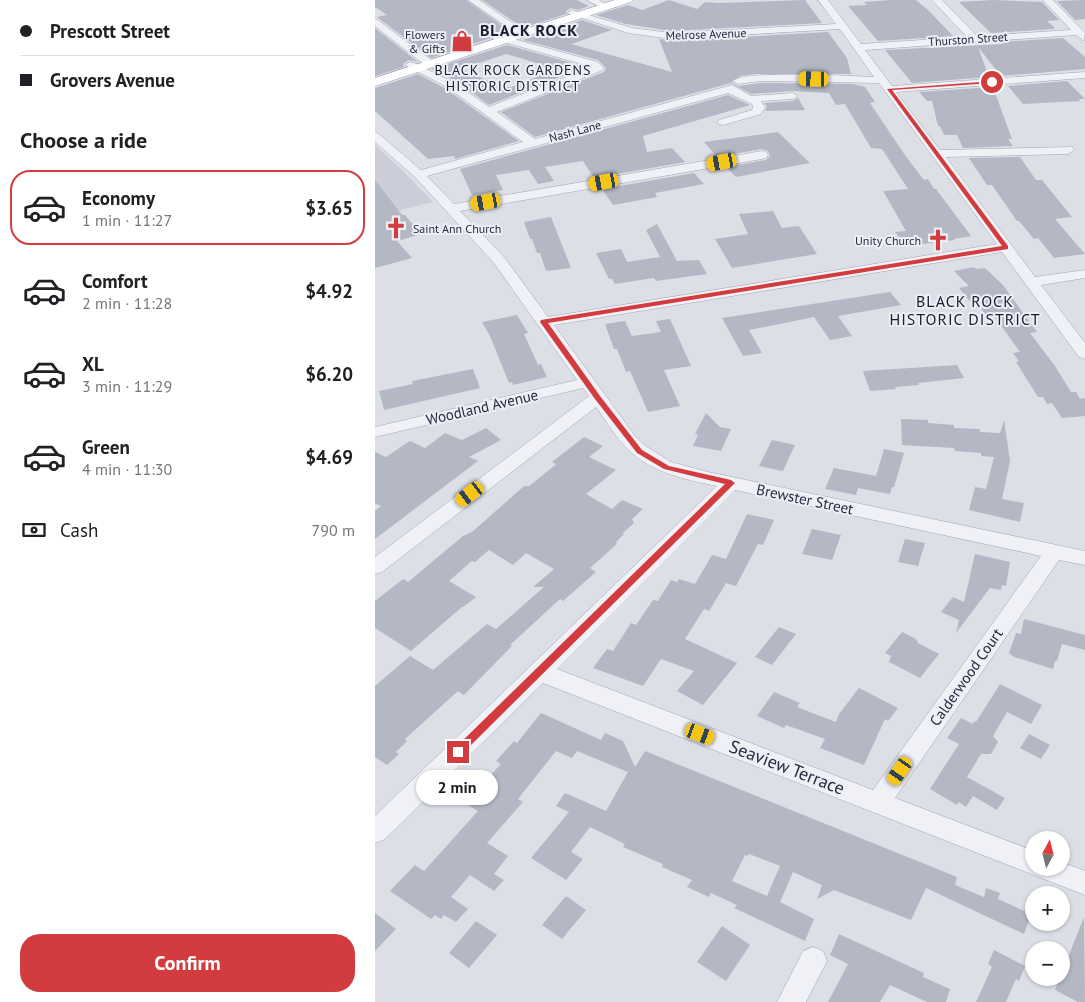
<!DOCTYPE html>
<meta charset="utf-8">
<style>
:root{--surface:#fff;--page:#f2f2f2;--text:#202124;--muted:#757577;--line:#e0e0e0;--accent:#d23c3e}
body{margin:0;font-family:"PT Sans",sans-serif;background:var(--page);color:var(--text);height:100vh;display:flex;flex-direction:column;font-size:19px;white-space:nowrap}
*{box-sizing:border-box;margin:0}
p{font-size:16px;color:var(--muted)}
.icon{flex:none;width:28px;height:28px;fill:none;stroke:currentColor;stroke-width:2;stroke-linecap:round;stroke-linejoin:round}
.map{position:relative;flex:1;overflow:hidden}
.side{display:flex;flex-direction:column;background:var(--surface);width:375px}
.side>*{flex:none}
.banner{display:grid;align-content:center;height:110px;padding:0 20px;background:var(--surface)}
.needle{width:32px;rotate:7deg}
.tools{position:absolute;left:650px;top:831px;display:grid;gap:10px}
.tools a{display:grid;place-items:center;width:45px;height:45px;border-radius:50%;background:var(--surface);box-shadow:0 1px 4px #0004;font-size:25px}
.end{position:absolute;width:22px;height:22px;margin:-11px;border:6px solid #d23c3e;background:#fff;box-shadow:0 0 0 2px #fff}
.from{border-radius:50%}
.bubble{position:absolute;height:35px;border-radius:18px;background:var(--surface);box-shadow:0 1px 4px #0004;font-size:16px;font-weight:600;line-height:35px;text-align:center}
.car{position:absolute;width:15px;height:30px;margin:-15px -8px;border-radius:6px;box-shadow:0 0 4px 1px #0007;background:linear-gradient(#f5c518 24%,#345 0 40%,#f5c518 0 76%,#345 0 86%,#f5c518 0)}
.banner b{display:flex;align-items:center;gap:18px;height:48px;font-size:19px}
.banner b+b{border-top:1px solid var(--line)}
.banner i{width:12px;height:12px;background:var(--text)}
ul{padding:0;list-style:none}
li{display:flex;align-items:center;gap:15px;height:75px;margin:0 10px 8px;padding:0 10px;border:2px solid transparent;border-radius:20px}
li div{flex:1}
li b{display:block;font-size:19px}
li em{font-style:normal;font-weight:600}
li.current{border-color:var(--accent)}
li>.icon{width:45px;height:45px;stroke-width:1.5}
h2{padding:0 20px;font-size:22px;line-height:60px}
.pay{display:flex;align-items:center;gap:12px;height:55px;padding:0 20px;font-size:19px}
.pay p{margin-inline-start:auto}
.button{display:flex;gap:10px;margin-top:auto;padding:10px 20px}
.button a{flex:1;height:58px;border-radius:20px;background:var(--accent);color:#fff;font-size:20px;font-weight:600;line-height:58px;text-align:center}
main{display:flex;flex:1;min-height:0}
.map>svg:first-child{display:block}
</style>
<main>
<section class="side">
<div class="banner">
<b><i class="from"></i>Prescott Street</b>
<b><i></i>Grovers Avenue</b>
</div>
<h2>Choose a ride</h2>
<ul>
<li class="current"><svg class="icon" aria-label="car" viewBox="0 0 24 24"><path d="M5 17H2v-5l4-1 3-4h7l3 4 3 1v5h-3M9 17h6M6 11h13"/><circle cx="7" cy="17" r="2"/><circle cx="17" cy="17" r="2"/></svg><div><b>Economy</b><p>1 min · 11:27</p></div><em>$3.65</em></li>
<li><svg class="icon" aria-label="car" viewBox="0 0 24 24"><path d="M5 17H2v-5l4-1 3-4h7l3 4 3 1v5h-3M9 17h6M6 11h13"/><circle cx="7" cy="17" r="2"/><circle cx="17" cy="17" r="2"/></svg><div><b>Comfort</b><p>2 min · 11:28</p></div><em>$4.92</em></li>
<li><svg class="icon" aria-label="car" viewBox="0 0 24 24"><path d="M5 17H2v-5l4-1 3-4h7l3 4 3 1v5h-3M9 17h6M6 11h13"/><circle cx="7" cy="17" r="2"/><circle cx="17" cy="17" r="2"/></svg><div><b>XL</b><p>3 min · 11:29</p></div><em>$6.20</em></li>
<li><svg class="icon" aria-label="car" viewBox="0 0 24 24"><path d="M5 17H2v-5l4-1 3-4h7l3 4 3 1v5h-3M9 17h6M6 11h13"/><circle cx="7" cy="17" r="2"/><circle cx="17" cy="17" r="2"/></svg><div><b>Green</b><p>4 min · 11:30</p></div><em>$4.69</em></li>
</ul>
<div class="pay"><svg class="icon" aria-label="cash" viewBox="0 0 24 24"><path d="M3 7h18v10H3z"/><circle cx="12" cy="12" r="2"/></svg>Cash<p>790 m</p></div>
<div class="button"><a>Confirm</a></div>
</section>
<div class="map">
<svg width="710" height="1002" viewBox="0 0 710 1002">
<rect width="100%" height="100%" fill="#dddfe7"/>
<polygon fill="#cbced9" points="0,145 28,171 58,202 0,216"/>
<g fill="#b4b8c4" fill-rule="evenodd">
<polygon points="0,0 91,0 136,32 128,34 118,33 116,38 56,58 2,17 12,15 0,7"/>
<polygon points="107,0 202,0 214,6 203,10 196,8 191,11 191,14 148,28"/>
<polygon points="294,0 322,9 330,2 343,3 430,0 447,23 296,31 251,24 221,15 253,5 267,10"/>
<polygon points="515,0 541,0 553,10 578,36 503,41 473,6 492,5 489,2"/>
<polygon points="618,0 667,2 684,20 672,21 680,28 678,29 616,33 584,2"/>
<polygon points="710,0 710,19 700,20 682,1"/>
<polygon points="207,20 237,30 196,44 297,72 284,39 296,41 453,32 472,58 476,74 381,74 366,76 356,82 363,86 386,83 478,84 490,87 500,102 495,103 532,158 549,180 553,179 559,189 561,189 596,236 579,239 580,240 531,246 520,232 531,231 508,191 533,189 507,149 496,148 470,104 461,105 454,93 418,91 376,94 356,83 160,137 126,112 229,72 231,68 223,60 148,40"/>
<polygon points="0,28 43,62 34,60 28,64 29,67 0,76"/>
<polygon points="688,38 710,57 710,69 626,76 603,47 614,77 537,83 510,50 627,44 625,42"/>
<path d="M 132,45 L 211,67 L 114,105 L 81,81 L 56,69 ZM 131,54 L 182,69 L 136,87 L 128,87 L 86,69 Z"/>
<polygon points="43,74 71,89 144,141 80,159 79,156 53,159 0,111 0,88"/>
<polygon points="692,81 710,99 704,99 705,101 648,104 633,86"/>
<polygon points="618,87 637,139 633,139 638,146 588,148 582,135 569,135 565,126 563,126 557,101 552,101 544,92"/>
<polygon points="353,95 375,105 268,136 272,152 297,148 310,162 219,178 208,161 170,167 179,181 163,184 154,170 121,175 128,190 97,195 85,169"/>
<polygon points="423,98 430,110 390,111 392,106 389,103 418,101"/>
<polygon points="403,132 435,163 361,177 351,167 391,160 395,156 393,151 387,149 342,157 329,142"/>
<polygon points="645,157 661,180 667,180 697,217 680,219 710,254 679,258 663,238 659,239 644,221 642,221 617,185 612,185 594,158"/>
<polygon points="319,173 329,184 280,193 282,197 238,205 227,189"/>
<polygon points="0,180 27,215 30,215 46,234 22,241 37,258 0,268"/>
<polygon points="398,211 407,228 424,226 442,254 357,268 340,239 373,234 364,214"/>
<polygon points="176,217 196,268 171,271 165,253 162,253 157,239 155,239 149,222"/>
<polygon points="282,224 302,261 324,260 332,274 281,281 279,278 240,284 237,279 234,279 221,253 246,249 252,262 285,257 271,230"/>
<polygon points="599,267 601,269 610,268 628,285 662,332 655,333 680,366 696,392 701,392 705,399 710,398 710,416 687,418 677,403 672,404 668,397 663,397 641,362 644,361 638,353 645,352 620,317 612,317 603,304 598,305 584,288 594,286 579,271"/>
<polygon points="515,292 526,305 463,316 477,336 455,340 439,317 374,330 387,353 368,356 347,318"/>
<polygon points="142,315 153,333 149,334 163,365 166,364 172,377 138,385 137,382 134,383 115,336 107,322"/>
<polygon points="295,319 316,366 289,370 305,406 273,412 255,371 251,372 242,349 239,349 230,324 250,321 257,336 286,332 281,321"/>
<polygon points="582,365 589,378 543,383 544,385 520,387 521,389 495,391 488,371"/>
<polygon points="98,369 105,388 9,410 4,391 38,384 37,381"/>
<polygon points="331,413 345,427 356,429 346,451 318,446 323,435 320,434"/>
<polygon points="526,419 553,420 553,423 579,425 579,428 605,429 605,432 625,433 629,420 635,461 627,499 649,503 645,522 594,510 600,487 611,489 619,457 606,456 606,453 580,451 579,448 527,445"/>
<polygon points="111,428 126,440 94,457 103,461 0,539 0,511 6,506 0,503 0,452 11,457 35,441 50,448 70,433 87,440"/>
<polygon points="209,437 228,446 214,457 241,470 211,494 237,509 247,500 268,509 257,519 259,523 247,534 249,534 241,542 242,544 215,568 221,572 188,601 185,599 135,645 137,646 89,695 83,691 30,739 32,741 21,752 24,754 12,765 0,757 0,686 35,656 58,670 112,624 121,629 169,587 158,587 179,569 151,553 138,565 114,550 100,562 97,561 74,581 101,597 88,607 87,607 36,651 0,628 0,601 28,579 33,582 88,536 97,532 149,486 154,486 179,466 181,464 177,462"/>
<polygon points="397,440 420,445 408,471 384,466"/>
<polygon points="509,449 529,453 519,487 517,487 515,494 483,488 481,495 450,489 459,468 501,476"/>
<polygon points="372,514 399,520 388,545 383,544 361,586 351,583 334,611 329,609 310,639 362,663 328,705 302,691 319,671 286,659 268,686 218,668 232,649 238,651 256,623 261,625 278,600 283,601 296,580 302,582 304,579 320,584 337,555 351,559"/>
<polygon points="437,529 466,535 457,560 427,554"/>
<polygon points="530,539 550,543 543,566 523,562"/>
<polygon points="600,554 635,562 631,586 627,585 626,590 615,588 581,633 584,620 566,612 578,597 589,602"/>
<polygon points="649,619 710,635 710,650 687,644 682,661 680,661 678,669 639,657 634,653 641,633 646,634"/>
<polygon points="404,627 421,634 397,665 380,657"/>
<polygon points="527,632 541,639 543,643 564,654 545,678 514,662 516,656 510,653"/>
<polygon points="625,684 667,705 656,724 632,712 618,736 623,742 616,754 606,754 592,777 630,798 622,810 598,796 591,807 584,802 582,805 555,789 584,744 572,738 586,718 598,724 599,721 601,722"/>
<polygon points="484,688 523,708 513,721 510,719 489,765 445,748 450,739 411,725 409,728 382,716 399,692 425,703 422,707 461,722 464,714"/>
<path d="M 166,713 L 226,740 L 230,733 L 248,741 L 260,767 L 270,751 L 582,877 L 580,885 L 609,897 L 611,888 L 625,893 L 623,899 L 656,914 L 649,934 L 551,888 L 536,920 L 459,890 L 442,899 L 447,885 L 418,872 L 405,902 L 439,919 L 430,941 L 359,908 L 362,905 L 336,893 L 334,897 L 312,887 L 317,880 L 287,867 L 288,864 L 248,847 L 250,844 L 215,827 L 196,852 L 208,859 L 191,880 L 156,858 L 194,812 L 181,806 L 190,793 L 231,811 L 253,772 L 202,751 L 197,758 L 181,751 L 143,799 L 148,802 L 112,843 L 133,856 L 119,874 L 129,880 L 119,891 L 95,875 L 76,897 L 93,909 L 81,922 L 69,915 L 66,919 L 60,915 L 56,919 L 15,891 L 40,865 L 49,871 L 103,811 L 89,803 L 126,764 L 121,761 L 139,741 L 142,743 ZM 374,854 L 405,866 L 392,896 L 357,881 L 370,855 L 373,856 Z"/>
<polygon points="654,734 675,745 666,759 645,748"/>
<polygon points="191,896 211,910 187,939 167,925"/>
<polygon points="0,913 21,929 0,951"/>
<polygon points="709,917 710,1002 703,1002 680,990"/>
<polygon points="101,921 122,935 94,968 74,953"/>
<polygon points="347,926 375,945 351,981 322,962"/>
<polygon points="464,934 549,973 548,977 575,989 571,1002 552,1002 515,985 505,1002 453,1002 473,964 455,955"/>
<polygon points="619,950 650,966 644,981 641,979 631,1002 601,1002 617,967 613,964"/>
</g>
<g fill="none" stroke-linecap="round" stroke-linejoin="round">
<g stroke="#a2a5b1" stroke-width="1">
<g id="minor">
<polygon points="93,0 104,0 153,34 151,36 145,36"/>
<polygon points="212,0 224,0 235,7 230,10"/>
<path d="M 443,0 L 453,0 L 486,44 L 592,37 L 557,0 L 567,0 L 602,36 L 696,30 L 668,0 L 678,0 L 710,33 L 709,41 L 701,35 L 490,50 L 517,86 L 710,72 L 710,78 L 521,92 L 565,150 L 697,147 L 699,150 L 693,154 L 571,157 L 660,277 L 710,270 L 710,278 L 666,285 L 710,343 L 710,359 L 704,357 L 627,252 L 179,325 L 260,436 L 269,445 L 296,462 L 333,472 L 710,551 L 710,565 L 684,560 L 520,798 L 659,851 L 659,868 L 686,868 L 686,862 L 710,871 L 710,895 L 168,683 L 9,840 L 0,843 L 0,816 L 342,486 C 308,479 272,472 248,444 C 238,433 230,419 221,407 L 7,572 L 0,574 L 0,557 L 214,396 L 208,388 L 0,437 L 0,427 L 202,380 L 119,263 L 40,177 L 0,142 L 0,132 L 4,134 L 46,170 L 148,142 L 72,87 L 30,65 L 35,62 L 39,63 L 80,83 L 114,107 L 217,67 L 118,39 L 118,35 L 124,35 L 223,62 L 229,68 L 228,70 L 122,112 L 160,139 L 357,85 L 376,96 L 418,93 L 423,96 L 418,99 L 386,101 L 390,107 L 386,114 L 348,125 L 344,124 L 342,122 L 344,120 L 377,110 L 378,107 L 377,104 L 353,93 L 52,176 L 79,204 L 387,151 L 391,152 L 393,155 L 391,158 L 387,159 L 85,211 L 129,257 L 173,317 L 622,244 L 504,83 L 386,81 L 363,84 L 358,81 C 369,70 477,76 499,77 L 465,29 L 296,39 L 253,33 L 192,13 L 197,10 L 257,28 L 296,33 L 461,24 ZM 360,490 L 666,556 L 498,790 L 182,669 Z"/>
<polygon points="0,18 59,62 60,64 59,66 51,66 0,26"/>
<polygon points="438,947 448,951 452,961 431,1002 402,1002 428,951"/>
</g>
</g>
<g stroke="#9ca2b3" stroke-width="1">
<polygon id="major" points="240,0 258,0 256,2 0,86 0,78"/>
</g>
<use href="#minor" fill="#f0f1f6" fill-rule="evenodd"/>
<use href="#major" fill="#fff" fill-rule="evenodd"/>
</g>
<polygon fill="#d23c3e" points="619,81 617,83 517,90 633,246 633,249 173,323 225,396 267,450 294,466 356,480 360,483 86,755 79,755 79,749 350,484 289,469 262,453 220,399 165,322 166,320 627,246 512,89"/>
<defs>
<g id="shop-bare" transform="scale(1.725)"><path d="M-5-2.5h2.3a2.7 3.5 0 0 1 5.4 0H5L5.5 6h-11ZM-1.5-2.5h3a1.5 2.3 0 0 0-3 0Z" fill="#d23c3e" stroke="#eceff5" stroke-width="2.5" paint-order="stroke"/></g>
<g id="church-bare" transform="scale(1.725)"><path d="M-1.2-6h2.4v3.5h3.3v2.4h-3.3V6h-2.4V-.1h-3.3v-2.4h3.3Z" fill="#d23c3e" stroke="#eceff5" stroke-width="2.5" paint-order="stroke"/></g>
</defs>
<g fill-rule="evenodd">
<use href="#shop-bare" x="87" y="41"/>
<use href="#church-bare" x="21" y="228"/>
<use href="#church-bare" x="563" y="240"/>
</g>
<g text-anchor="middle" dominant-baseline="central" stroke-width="4" stroke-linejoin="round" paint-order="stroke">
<g font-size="12" fill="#262b3e" stroke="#eceff5" text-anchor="end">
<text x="70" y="34">Flowers<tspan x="70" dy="14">&amp; Gifts</tspan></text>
<text x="38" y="228" text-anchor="start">Saint Ann Church</text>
<text x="546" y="240">Unity Church</text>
</g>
<g font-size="12" fill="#262b3e" stroke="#eceff5">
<text transform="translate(331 34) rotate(-2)">Melrose Avenue</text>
<text transform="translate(593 39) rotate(-4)">Thurston Street</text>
<text transform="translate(200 131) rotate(-15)">Nash Lane</text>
</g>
<g font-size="14" letter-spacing="1" fill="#181d2f" stroke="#eceff5">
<text x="138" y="70">BLACK ROCK GARDENS<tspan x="138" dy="16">HISTORIC DISTRICT</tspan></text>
</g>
<g font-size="15" fill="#262b3e" stroke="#eceff5">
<text transform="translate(107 407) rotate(-13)">Woodland Avenue</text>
<text transform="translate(430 499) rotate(12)">Brewster Street</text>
<text transform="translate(591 677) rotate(-55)">Calderwood Court</text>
</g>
<g font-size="16" font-weight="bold" letter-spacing="1" fill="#181d2f" stroke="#eceff5">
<text x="154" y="30">BLACK ROCK</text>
</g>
<g font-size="16" letter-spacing="1" fill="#181d2f" stroke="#eceff5">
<text x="590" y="301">BLACK ROCK<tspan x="590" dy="18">HISTORIC DISTRICT</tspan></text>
</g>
<g font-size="18" fill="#262b3e" stroke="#eceff5">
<text transform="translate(412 767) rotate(21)">Seaview Terrace</text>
</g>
</g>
</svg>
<div class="tools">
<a><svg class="needle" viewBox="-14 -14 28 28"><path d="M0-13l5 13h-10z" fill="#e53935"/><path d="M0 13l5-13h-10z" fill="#757577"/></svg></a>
<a>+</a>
<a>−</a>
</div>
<i class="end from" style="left:617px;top:82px"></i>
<i class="end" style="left:83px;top:752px"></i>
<div class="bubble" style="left:41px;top:770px;width:82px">2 min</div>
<i class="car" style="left:439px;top:79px;rotate:271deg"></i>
<i class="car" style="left:347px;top:162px;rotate:260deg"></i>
<i class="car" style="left:229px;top:182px;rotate:260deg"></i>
<i class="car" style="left:111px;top:202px;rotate:260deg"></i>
<i class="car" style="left:95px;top:494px;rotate:233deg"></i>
<i class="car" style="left:325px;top:734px;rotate:111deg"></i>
<i class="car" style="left:525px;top:771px;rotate:215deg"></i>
</div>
</main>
